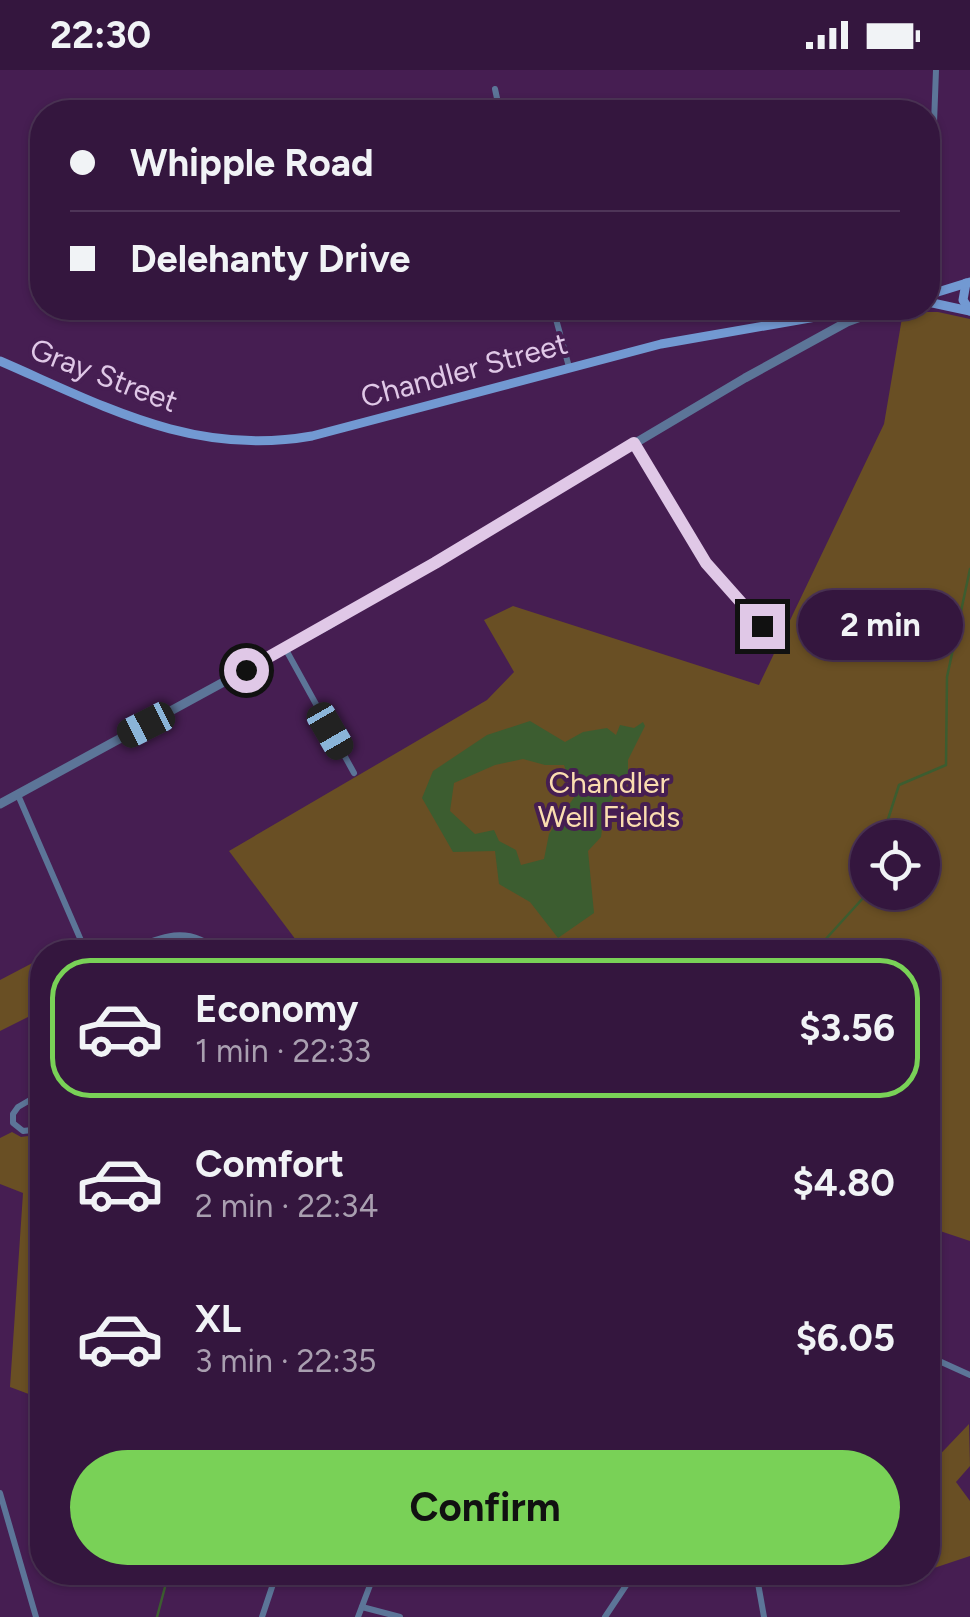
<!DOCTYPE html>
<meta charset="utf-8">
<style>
:root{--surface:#34163e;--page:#3f2349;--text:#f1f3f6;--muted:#a99fb0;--line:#4e3558;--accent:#79d157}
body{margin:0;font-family:Figtree,sans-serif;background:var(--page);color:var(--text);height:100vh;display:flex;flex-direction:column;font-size:38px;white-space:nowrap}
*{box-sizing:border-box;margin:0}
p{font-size:32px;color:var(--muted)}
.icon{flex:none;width:55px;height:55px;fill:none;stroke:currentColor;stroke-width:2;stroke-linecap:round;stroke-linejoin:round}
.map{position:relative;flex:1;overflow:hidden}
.details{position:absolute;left:30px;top:870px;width:910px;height:645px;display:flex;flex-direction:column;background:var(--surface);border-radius:40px;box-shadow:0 2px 8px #0004,0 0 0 2px var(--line)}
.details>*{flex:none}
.banner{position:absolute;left:30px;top:30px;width:910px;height:220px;border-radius:40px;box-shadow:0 2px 8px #0004,0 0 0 2px var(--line);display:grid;align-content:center;height:220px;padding:0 40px;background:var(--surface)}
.tools{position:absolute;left:850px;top:750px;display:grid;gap:20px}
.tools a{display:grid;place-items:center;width:90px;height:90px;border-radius:50%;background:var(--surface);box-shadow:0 2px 8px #0004,0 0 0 2px var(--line);font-size:50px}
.end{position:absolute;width:45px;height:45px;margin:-22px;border:12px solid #e0c8e7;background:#111;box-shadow:0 0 0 5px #111}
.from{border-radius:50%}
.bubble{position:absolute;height:70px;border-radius:35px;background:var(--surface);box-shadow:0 2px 8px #0004,0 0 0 2px var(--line);font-size:32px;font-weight:700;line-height:70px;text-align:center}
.car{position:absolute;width:30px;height:60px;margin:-30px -15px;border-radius:12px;box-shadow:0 0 8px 2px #0007;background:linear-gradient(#222 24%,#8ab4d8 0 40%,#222 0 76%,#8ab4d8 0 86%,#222 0)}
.banner b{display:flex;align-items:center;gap:35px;height:95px;font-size:38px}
.banner b+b{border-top:2px solid var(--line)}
.banner i{width:25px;height:25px;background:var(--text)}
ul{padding:18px 0 0;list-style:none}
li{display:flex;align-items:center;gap:30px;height:140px;margin:0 20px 15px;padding:0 20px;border:5px solid transparent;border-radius:40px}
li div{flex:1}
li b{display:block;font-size:38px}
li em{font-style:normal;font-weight:700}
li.active{border-color:var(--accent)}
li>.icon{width:90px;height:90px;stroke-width:1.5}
.action{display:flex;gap:20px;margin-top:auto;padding:20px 40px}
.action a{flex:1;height:115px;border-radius:60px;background:var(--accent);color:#111;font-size:40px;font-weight:700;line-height:115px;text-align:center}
.status{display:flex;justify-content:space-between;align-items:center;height:70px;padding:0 50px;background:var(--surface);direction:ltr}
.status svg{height:28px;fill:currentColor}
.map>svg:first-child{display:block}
</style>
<div class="status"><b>22:30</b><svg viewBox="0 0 49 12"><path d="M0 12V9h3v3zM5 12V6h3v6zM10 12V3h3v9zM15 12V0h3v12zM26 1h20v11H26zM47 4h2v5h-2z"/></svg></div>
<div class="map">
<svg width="970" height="1547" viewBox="0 0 970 1547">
<rect width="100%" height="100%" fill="#461e52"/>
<g fill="#694f24" fill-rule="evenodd">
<path d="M 903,242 L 938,242 L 970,249 L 970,1171 L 928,1157 L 928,882 L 305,882 L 229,781 L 487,630 L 514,602 L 484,550 L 513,536 L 759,615 L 884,354 ZM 868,768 L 922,768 L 922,822 L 868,822 Z"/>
<polygon points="42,888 42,940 0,961 0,910"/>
<polygon points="42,1056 42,1329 10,1317 23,1123 0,1114 0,1068 12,1062 21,1067 36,1065"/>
<polygon points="969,1354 970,1396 956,1412 970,1431 970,1486 928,1500 928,1397"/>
</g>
<path fill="#3c5d30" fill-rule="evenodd" d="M 530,651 L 565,672 L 583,662 L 607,658 L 616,665 L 620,655 L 634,658 L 643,652 L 645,656 L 628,690 L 628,703 L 604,743 L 601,767 L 588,781 L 594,843 L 558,868 L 530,832 L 499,814 L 495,781 L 453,782 L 422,728 L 433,701 L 487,665 ZM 523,689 L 545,695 L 564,695 L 575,726 L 549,764 L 544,789 L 521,795 L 516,780 L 499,771 L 494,760 L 475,764 L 450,741 L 454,713 L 495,695 Z"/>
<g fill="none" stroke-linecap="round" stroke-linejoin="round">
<g stroke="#3c5d30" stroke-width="2.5">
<polyline points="882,768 899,715 946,695 947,607 970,499"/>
<polyline points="814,882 864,827 868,814"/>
<polyline points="157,1547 169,1502"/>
</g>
<g stroke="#5c7598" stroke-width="6">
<polyline points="495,19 500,42"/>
<polyline points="928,96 933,80 936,0"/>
<polyline points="553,238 569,297"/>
<polyline points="634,373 706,493 762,556"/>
<polyline points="285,578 354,703"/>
<polyline points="18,725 86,882"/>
<path d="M 127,882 C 160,866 189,854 219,882"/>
<polyline points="31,1029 39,1049 32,1060 23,1061 13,1053 13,1044 18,1037 42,1023"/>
<polyline points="928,1286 970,1305"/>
<polyline points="0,1423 36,1547"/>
<polyline points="756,1502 764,1547"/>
<polyline points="362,1537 400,1547"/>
<polyline points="262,1547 277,1502"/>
<polyline points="358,1547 375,1502"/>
<polyline points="605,1547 635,1502"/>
</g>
<polyline stroke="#5c7598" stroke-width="9" points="0,734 330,554 745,308 847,252 885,238"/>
<g stroke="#7299d2" stroke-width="9">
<polyline points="966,213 963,230 970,241"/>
<polyline points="928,225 970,212"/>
<polyline points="928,232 970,241"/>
<path d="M 0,291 C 104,336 194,387 312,366 L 661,274 L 867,238"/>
</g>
</g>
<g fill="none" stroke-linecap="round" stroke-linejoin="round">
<polyline stroke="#e0c8e7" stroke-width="12" points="246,600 435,493 634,373 706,493 762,556"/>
</g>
<g text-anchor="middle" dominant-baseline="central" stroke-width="8" stroke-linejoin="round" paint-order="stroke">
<g font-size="30" fill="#e0c8e7" stroke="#461e52">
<text transform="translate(464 300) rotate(-15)">Chandler Street</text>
<text transform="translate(104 305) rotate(21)">Gray Street</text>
</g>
<g font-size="30" fill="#faddb0" stroke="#461e52">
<text x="609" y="712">Chandler<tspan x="609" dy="34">Well Fields</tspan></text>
</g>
</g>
</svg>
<div class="tools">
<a><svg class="icon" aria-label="locate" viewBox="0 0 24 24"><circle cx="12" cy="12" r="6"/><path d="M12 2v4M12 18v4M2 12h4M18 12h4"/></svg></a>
</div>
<i class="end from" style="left:246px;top:600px"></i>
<i class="end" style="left:762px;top:556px"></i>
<div class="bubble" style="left:798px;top:520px;width:165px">2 min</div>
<i class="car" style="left:146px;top:655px;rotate:243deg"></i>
<i class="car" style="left:330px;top:661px;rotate:150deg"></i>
<div class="banner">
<b><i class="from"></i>Whipple Road</b>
<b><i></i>Delehanty Drive</b>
</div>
<section class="details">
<ul>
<li class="active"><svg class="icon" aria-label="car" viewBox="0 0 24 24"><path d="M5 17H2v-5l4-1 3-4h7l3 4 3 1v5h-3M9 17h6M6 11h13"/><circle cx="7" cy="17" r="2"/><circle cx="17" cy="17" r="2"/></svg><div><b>Economy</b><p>1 min · 22:33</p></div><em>$3.56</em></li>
<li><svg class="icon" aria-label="car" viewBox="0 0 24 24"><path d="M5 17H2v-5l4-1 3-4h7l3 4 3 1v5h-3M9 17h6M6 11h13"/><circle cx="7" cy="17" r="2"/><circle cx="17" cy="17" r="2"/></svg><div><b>Comfort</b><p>2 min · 22:34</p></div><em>$4.80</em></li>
<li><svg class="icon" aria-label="car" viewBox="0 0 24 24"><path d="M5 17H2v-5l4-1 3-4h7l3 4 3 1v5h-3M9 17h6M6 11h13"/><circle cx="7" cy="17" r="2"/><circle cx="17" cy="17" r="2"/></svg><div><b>XL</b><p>3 min · 22:35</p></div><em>$6.05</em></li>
</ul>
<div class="action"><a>Confirm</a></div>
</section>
</div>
